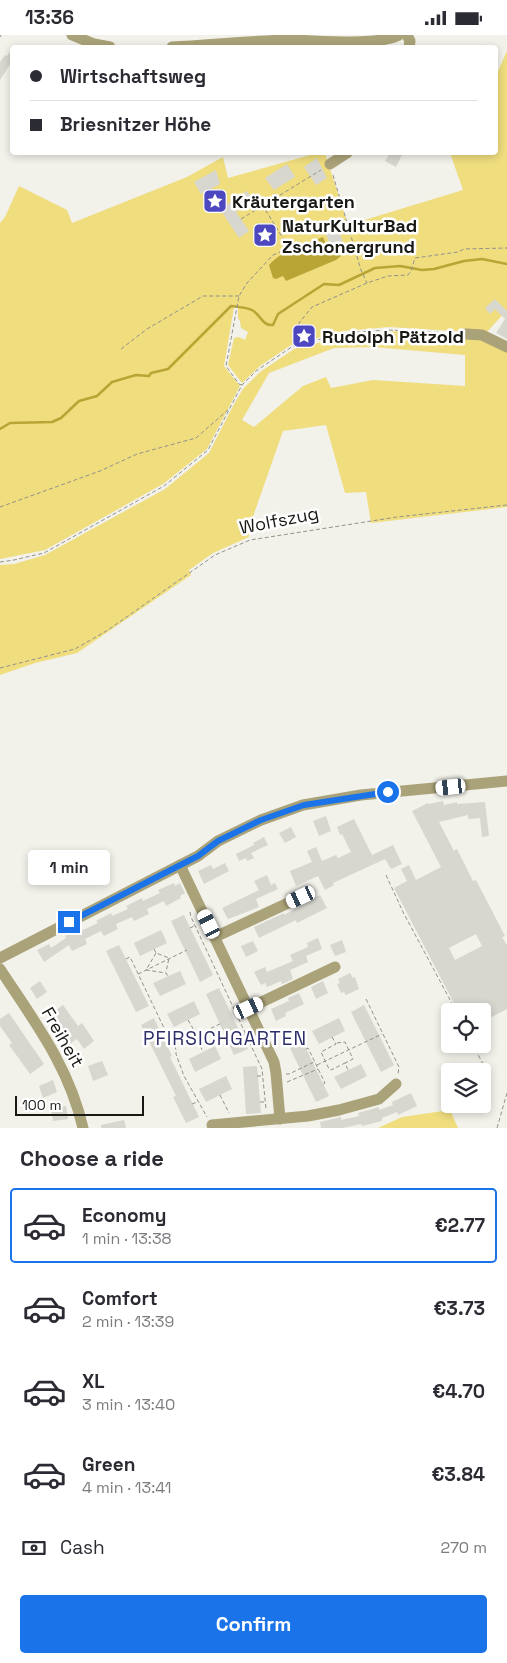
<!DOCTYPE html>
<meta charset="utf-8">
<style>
:root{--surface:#fff;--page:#f7f7f7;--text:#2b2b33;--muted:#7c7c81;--line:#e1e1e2;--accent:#1a73e8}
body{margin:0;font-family:"Space Grotesk",sans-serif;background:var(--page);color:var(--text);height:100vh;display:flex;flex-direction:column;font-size:19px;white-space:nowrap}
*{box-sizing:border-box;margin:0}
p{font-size:16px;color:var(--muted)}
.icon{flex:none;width:28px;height:28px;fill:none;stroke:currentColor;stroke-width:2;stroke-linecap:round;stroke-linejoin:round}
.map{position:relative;height:1093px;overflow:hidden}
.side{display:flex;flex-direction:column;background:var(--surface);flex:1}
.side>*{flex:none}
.top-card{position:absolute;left:10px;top:10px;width:488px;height:110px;border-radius:5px;box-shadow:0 2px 8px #0003;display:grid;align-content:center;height:110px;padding:0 20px;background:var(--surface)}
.tools{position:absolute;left:441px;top:968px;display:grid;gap:10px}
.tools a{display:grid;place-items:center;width:50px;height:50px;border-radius:5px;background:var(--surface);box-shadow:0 2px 8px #0003;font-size:25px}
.scale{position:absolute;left:15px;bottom:12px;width:129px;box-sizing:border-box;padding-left:5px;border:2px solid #181815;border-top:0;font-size:14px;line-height:18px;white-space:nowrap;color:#181815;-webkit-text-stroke:4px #fff;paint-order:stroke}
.end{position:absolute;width:22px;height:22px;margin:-11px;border:6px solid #1a73e8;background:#fff;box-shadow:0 0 0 2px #fff}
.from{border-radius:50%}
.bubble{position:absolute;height:35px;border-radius:5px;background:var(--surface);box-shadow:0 2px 8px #0003;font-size:16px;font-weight:700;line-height:35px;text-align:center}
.car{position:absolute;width:15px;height:30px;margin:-15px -8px;border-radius:6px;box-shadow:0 0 4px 1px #0007;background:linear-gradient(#fff 24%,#345 0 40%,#fff 0 76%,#345 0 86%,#fff 0)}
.top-card b{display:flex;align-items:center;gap:18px;height:48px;font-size:19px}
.top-card b+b{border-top:1px solid var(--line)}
.top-card i{width:12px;height:12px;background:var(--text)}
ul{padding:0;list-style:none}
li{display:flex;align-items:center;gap:15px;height:75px;margin:0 10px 8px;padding:0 10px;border:2px solid transparent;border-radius:5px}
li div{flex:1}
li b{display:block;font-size:19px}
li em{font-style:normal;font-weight:700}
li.active{border-color:var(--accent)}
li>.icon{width:45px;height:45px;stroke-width:1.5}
h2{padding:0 20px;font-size:22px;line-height:60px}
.pay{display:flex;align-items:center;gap:12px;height:55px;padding:0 20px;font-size:19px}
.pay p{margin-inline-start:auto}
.primary-button{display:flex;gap:10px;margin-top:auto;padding:10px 20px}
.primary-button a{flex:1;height:58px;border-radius:5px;background:var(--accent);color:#fff;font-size:20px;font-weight:700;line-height:58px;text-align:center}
.status{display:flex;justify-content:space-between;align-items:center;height:35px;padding:0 25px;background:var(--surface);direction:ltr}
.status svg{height:14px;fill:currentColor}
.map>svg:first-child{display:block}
</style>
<div class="status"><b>13:36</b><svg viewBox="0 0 49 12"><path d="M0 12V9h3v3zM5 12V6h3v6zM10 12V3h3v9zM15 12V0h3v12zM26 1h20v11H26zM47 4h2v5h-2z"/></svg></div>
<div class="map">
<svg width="507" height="1093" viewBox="0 0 507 1093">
<rect width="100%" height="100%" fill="#f2f1ea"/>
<g fill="#efdd7e" fill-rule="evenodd">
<polygon points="507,16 507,275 486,298 389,292 344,296 291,310 260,331 242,348 228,330 234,303 239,302 245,305 248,297 241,293 240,286 238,283 238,273 234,272 224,331 240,351 207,414 163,449 45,515 0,524 0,188 5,182 19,151 67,175 72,188 187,142 223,122 228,143 317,118 325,118 348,190 463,155 450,118 495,118 495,43"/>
<path d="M 388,296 L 438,298 L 487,304 L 507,316 L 507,472 L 371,488 L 366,457 L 345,458 L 326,390 L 283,396 L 249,493 L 249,502 L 213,518 L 189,535 L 191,540 L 77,618 L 35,628 L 0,640 L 0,530 L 14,529 L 45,520 L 165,454 L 209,418 L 234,369 L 243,354 L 260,337 L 294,314 L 345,301 ZM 373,312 L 465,320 L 465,351 L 373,345 L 331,353 L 326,342 L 303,351 L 254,392 L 242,385 L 269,338 L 334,313 Z"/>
<polygon points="450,1075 458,1093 378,1093 402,1082"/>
</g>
<path fill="#b9a535" d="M 323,202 L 331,221 L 339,218 L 341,221 L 336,225 L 286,246 L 283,241 L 276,244 L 273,243 L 269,230 C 282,215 305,210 323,202 Z"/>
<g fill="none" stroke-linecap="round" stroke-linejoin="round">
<path stroke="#b9a535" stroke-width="2.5" d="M 0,394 L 10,388 L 52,387 L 61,383 L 79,366 L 97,361 L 112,347 L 136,340 L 149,341 L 151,338 L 168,334 L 231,271 C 238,272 246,272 252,275 C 261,280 262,291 273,290 L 278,279 L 324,249 L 339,250 L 375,233 L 400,231 L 422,235 L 434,234 L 464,226 L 482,224 L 507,229"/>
</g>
<g fill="#d7d6cf" fill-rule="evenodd">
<polygon points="12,13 12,26 0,45 0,27 5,20 7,21"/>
<polygon points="390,118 403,118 396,132 385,126"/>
<polygon points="317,123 327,143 316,150 304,132"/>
<polygon points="287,129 295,142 274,155 265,143"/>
<polygon points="216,135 220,149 201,159 194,147"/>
<polygon points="247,156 253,165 236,177 249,196 239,203 224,180 219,175"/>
<polygon points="330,195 340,198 345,214 333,218 325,196"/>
<polygon points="495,264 507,276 507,304 496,298 505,284 495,274 490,279 485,273"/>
<path d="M 443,766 L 444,770 L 457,767 L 457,769 L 485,767 L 489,801 L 482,802 L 480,783 L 468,784 L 468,780 L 439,787 L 454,816 L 457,814 L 473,846 L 476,845 L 505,901 L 502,902 L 507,910 L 507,974 L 482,987 L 482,976 L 458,976 L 394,853 L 407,846 L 401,834 L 409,830 L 416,845 L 441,832 L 412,776 L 428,768 L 429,769 ZM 476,899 L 482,911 L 455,925 L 449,913 Z"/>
<polygon points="326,781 331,796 319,801 313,786"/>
<polygon points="354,784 372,820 393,810 402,829 391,834 385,824 333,848 334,850 325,855 318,841 296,851 290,836 312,827 307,816 316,812 322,826 336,820 338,823 351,817 342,799 340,800 337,792"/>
<polygon points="291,792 296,802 285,808 279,798"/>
<polygon points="264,802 268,810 251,818 254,823 247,826 246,823 239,826 236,819 254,810 253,808"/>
<polygon points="225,828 229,836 204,849 198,836 211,830 213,834"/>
<polygon points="267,840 271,850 275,848 278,854 256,864 259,872 228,884 222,873 259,855 254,846"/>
<polygon points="174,848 175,851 180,848 185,858 180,861 181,863 166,871 164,866 147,874 149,879 134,886 132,882 116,889 118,894 104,901 101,896 85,904 87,909 72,916 69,910 44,927 37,915 49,909 51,913 66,903 65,901 80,894 81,896 98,888 96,886 111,878 112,881 128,874 126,871 142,863 143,866 160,858 158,855"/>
<polygon points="320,860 327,873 297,888 296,885 259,903 254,892 284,878 284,880"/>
<polygon points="184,880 213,940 200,947 171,886"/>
<polygon points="161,895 167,908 140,921 134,908"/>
<polygon points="318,903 322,914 306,921 308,927 290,935 293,944 282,949 281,946 267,952 265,948 261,950 254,937 265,932 267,937 293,926 290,920 308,912 307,908"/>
<polygon points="342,905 346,917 335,921 330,910"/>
<polygon points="253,906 258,916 246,922 241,911"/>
<polygon points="119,910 149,971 136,977 106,916"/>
<polygon points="180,936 186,949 160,961 153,948"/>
<polygon points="350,938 353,943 355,942 359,954 346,960 344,957 341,958 337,949 340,948 338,944"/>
<polygon points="40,946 47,957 37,964 30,953"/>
<polygon points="323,946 328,958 316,964 311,952"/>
<polygon points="219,953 248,1014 234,1020 206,959"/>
<polygon points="299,958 304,969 285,978 286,981 276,986 271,974 289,966 288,963"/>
<polygon points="194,966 200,979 174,992 167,979"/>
<polygon points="63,970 78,991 82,988 94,1006 84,1014 77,1004 68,1010 49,980"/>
<polygon points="364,970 394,1030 381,1037 351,977"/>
<polygon points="9,978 44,1029 30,1039 9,1010 12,1008 0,991 0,984"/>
<polygon points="154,983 172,1021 170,1022 199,1082 186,1088 173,1062 176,1061 141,990"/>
<polygon points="339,983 345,996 319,1009 312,996"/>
<polygon points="300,1001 329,1061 316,1067 287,1007"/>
<polygon points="215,1011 221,1024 195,1037 189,1024"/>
<polygon points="102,1026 108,1040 93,1046 88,1031"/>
<polygon points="361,1029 367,1041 341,1054 334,1042"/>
<polygon points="257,1031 261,1078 246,1079 243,1032"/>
<polygon points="226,1041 232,1054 206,1067 199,1054"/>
<polygon points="53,1045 57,1057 43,1063 39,1051"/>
<polygon points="411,1058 417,1071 398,1080 397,1077 382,1083 382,1086 362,1091 361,1089 343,1093 321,1093 320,1087 341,1082 341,1085 359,1081 358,1078 379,1072 379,1075 393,1070 392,1067"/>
<polygon points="66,1071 68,1084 53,1086 51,1073"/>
<polygon points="124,1085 126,1093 101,1093 101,1090"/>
</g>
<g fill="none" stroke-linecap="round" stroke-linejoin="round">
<g stroke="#92918c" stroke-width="1" stroke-dasharray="4 2.5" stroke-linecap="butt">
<polyline points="0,2 1,0"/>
<polyline points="333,140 361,235 367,248"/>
<polyline points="241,184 321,135"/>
<polyline points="299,309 299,288 312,272 367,248 388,241 408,240 411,236 415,223 458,217 464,214 507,213"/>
<polyline points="121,314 147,294 203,261 239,261"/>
<polyline points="242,350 239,349 226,331 239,261 247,248 273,220 289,213 263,171"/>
<polyline points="0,472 100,436 137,419 196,403 229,374"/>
<polyline points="0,527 14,525 44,518 164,451 208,415 242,350 256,336 293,311 345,298 388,295 456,298"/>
<polyline points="0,633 75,614 108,595 215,520 250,505 397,482 507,470"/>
<polyline points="386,840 403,877 456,976"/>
<polyline points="190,877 191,882 262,1034 266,1074"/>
<polyline points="190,893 194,891"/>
<polyline points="154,914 156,918 169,923 166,937"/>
<polyline points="156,918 146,935 166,938 168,941"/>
<path d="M 126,924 L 130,922 L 165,995 C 170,1000 177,1011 176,1019 L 184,1041 L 207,1082"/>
<polyline points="138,939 187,915"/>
<polyline points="366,964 399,1032 398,1039"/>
<polyline points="188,985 195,997"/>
<polyline points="199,999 222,988"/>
<polyline points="241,1000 245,999"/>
<polyline points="332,1002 336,1009 321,1017 329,1034 331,1035 345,1028"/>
<polyline points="337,1008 345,1007 353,1024 345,1028 348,1035"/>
<polyline points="174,1009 195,998 198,1000 198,1006 203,1017"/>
<polyline points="472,1009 486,1034"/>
<polyline points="306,1014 308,1013 325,1048 323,1049"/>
<polyline points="317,1030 382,999"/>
<polyline points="286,1039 289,1039 314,1027"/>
<polyline points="257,1041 262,1041"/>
<polyline points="287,1047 318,1034"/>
<polyline points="220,1060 229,1078"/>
<polyline points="260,1067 264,1067"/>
<polyline points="192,1069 197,1067"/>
<polyline points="497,1093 507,1058"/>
</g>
<g stroke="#aaa278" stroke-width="11">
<polyline points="72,0 94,9 110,12"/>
<polyline points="407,0 410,6 409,12"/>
<path d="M 172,12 C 211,10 249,6 288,5 C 318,5 374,12 399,0"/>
<polyline points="330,129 347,118"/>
<polyline points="466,299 482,300 507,312"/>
<polyline points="180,830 274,1027 276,1038 280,1084"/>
<polyline points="215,902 301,862"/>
<polyline points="0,923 198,821 218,806 261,785 303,770 361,760 507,746"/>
<path d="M 0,934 C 34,986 69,1031 83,1093"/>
<polyline points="249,973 335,932"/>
<polyline points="212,1090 308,1081 339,1075 379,1064 396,1049"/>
</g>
</g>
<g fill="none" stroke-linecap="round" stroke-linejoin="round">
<polyline stroke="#1a73e8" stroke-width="6" points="69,887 198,821 218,806 261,785 304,770 388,757"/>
</g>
<defs>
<g id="sight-square" transform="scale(1.25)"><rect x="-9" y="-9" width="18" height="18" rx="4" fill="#4d48bf" stroke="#fff"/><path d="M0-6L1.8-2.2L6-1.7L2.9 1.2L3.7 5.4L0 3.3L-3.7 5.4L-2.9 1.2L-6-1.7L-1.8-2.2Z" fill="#fff"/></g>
</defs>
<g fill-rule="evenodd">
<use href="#sight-square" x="215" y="166"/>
<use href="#sight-square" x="265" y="200"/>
<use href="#sight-square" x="304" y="301"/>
</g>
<g text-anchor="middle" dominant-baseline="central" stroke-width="5" stroke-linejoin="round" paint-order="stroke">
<g font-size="18" font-weight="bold" fill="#181815" stroke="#fff" text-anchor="start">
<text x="232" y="166">Kräutergarten</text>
<text x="282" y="190">NaturKulturBad<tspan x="282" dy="21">Zschonergrund</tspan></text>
<text x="322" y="301">Rudolph Pätzold</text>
</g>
<g font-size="18" fill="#181815" stroke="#fff">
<text transform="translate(279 485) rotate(-11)">Wolfszug</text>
<text transform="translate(63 1002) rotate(60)">Freiheit</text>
</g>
<g font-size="19" letter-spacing="1" fill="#2d2e69" stroke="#fff">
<text x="225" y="1003">PFIRSICHGARTEN</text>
</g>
</g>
</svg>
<div class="tools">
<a><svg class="icon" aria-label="locate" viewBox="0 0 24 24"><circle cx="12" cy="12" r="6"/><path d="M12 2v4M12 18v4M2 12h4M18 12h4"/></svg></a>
<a><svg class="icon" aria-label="layers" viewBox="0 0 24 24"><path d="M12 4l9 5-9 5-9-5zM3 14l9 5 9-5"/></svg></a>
</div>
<div class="scale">100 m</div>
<i class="end from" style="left:388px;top:757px"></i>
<i class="end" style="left:69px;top:887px"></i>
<div class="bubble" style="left:28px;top:815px;width:82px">1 min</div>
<i class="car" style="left:451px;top:752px;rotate:264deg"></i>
<i class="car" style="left:301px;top:862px;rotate:245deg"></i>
<i class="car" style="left:209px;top:889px;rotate:334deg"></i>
<i class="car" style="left:249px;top:973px;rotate:65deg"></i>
<div class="top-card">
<b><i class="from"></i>Wirtschaftsweg</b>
<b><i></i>Briesnitzer Höhe</b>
</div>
</div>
<section class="side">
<h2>Choose a ride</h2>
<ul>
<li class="active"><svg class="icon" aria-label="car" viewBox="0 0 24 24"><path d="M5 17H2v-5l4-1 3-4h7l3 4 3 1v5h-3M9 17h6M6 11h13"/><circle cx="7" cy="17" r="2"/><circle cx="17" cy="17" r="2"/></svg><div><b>Economy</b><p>1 min · 13:38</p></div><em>€2.77</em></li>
<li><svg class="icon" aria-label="car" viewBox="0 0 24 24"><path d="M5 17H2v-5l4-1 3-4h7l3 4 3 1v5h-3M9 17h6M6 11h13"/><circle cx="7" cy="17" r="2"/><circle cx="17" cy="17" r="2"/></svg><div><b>Comfort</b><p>2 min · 13:39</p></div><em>€3.73</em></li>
<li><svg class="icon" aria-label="car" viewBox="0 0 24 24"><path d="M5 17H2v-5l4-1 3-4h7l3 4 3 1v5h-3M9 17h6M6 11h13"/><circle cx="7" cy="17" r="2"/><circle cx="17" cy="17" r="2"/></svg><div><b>XL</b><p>3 min · 13:40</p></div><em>€4.70</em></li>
<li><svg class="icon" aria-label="car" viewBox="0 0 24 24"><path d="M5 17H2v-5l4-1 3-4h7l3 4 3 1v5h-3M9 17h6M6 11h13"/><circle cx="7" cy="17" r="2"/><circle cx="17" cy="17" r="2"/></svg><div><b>Green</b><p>4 min · 13:41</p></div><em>€3.84</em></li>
</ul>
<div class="pay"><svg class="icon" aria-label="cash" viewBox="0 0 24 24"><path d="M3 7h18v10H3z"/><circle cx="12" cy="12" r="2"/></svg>Cash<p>270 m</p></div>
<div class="primary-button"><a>Confirm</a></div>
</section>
